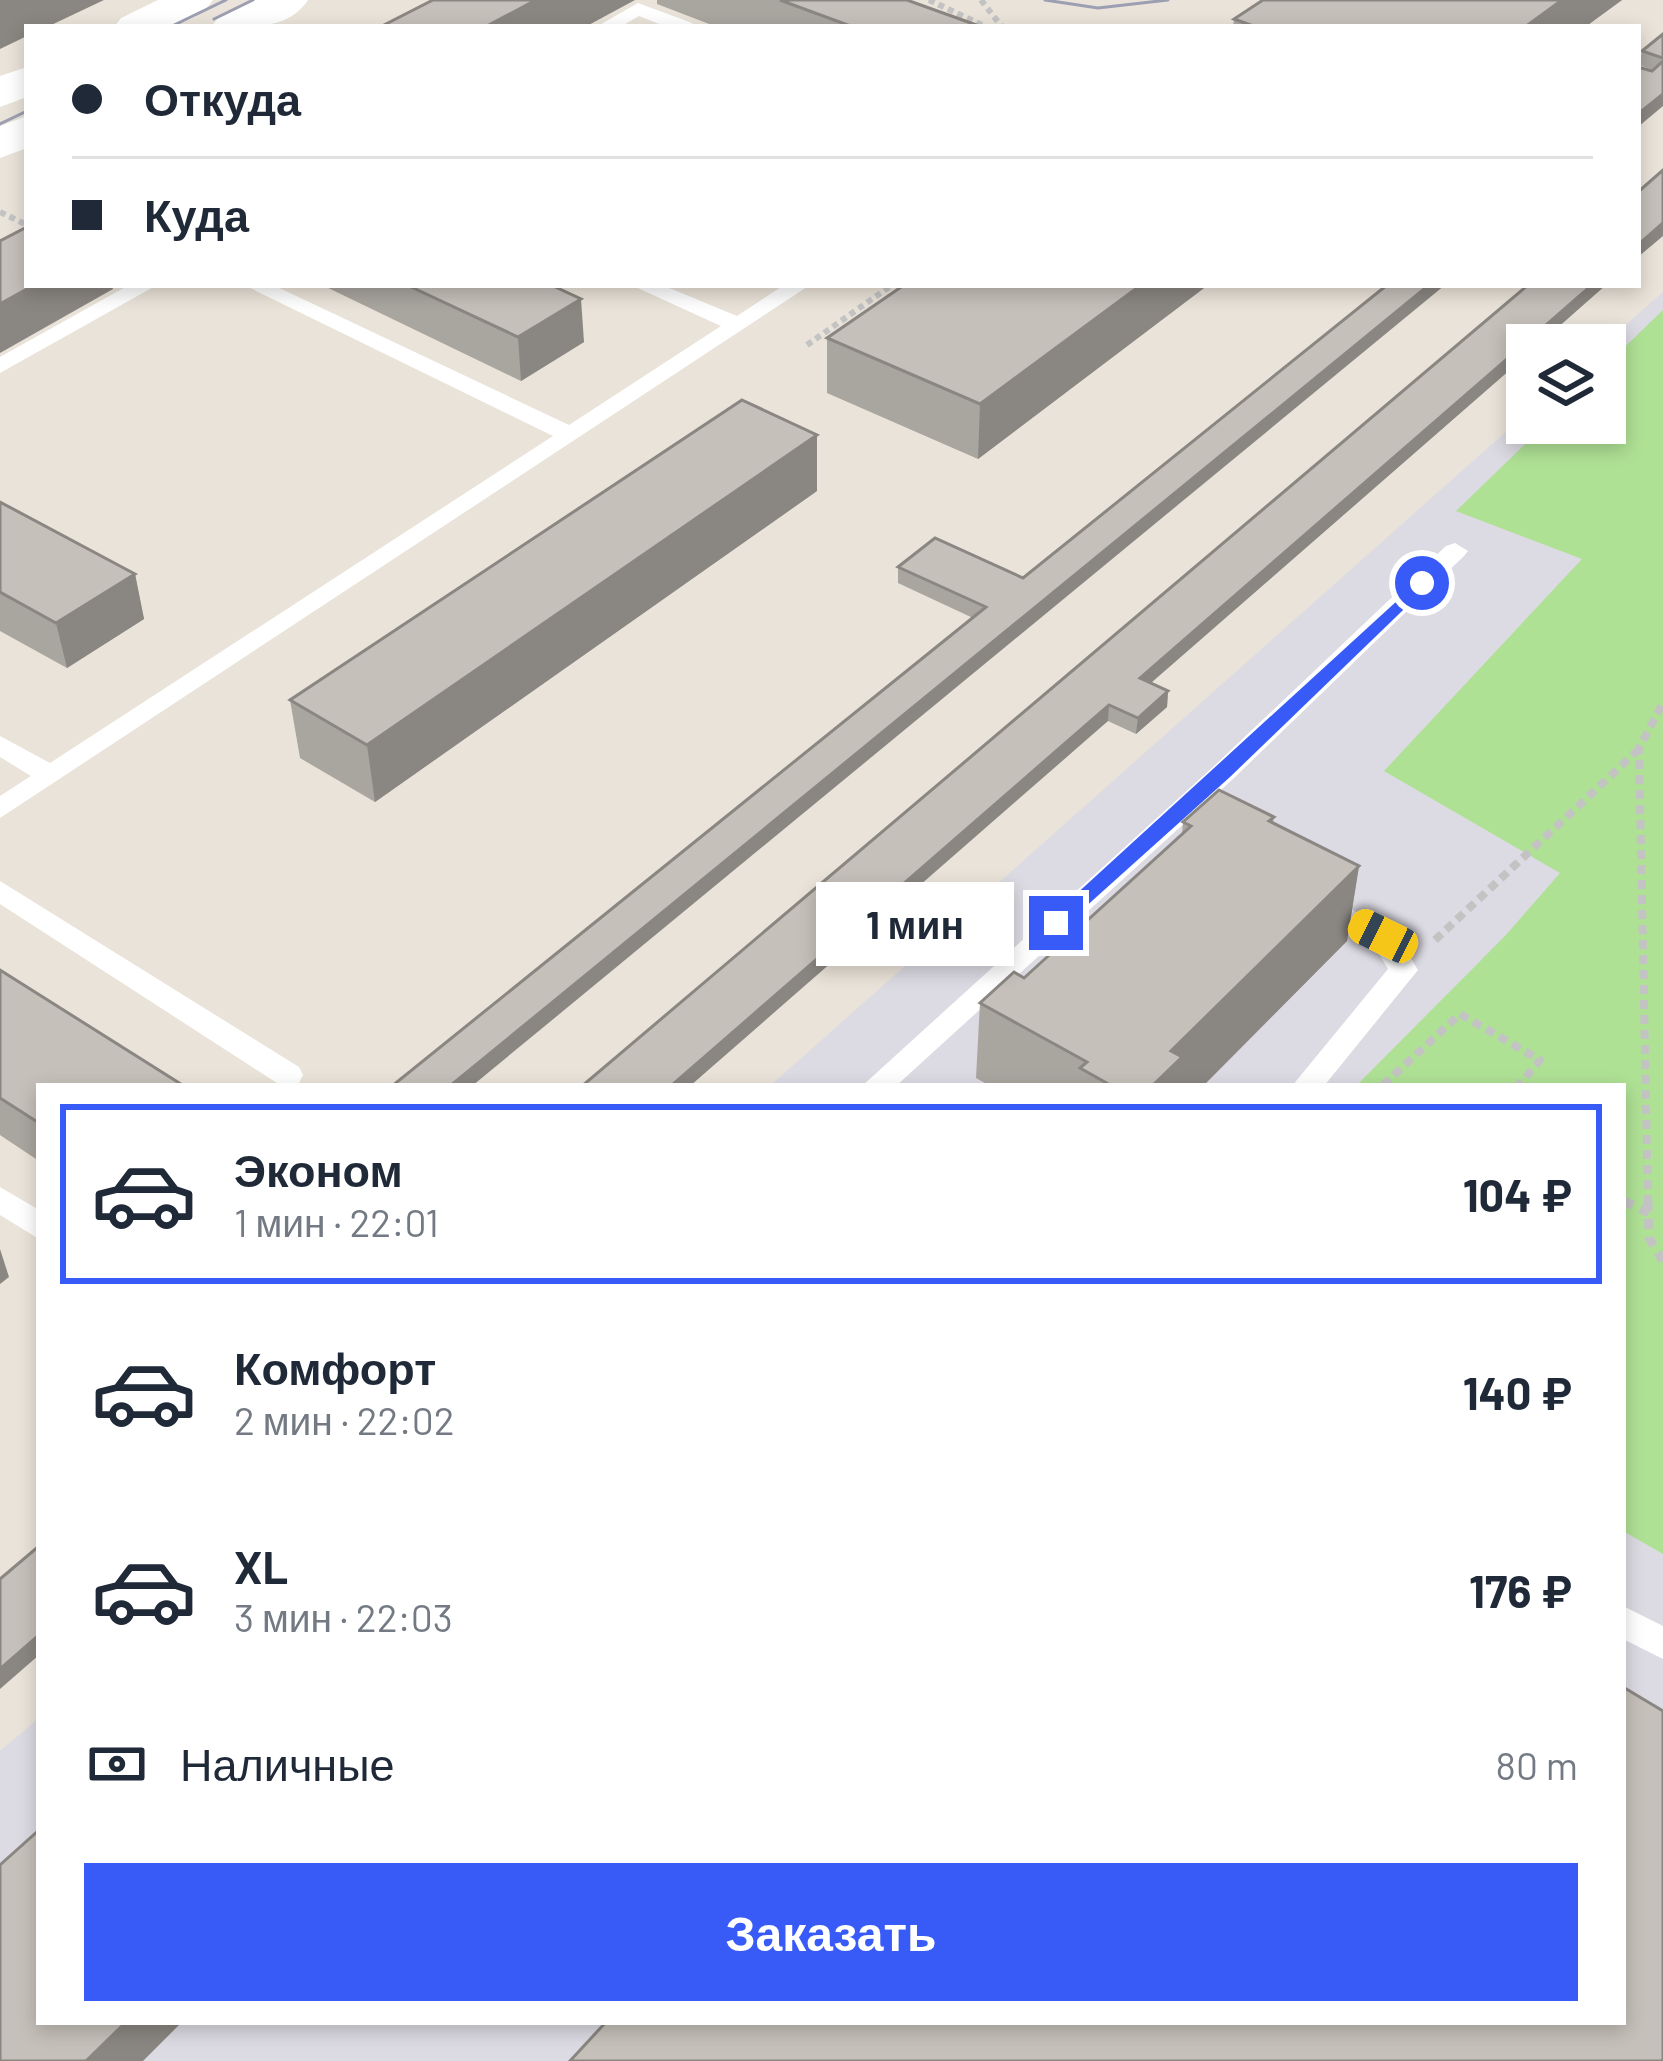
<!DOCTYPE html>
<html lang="ru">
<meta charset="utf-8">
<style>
:root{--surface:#fff;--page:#f2f2f3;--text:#1f2937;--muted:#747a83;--line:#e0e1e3;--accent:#385bf8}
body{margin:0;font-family:Barlow,sans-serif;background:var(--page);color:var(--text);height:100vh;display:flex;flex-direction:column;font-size:45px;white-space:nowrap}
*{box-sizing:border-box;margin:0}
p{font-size:39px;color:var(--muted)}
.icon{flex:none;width:66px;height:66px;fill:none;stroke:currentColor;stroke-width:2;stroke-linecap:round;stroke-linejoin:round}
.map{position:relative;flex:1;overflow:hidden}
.panel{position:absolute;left:36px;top:1083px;width:1590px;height:942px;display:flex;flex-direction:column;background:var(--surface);border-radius:0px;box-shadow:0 6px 18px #0003}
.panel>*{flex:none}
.hud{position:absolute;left:24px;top:24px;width:1617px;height:264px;border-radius:0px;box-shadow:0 6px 18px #0003;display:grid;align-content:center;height:264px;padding:0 48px;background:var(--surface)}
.fabs{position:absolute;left:1506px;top:324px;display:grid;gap:24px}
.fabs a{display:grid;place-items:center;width:120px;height:120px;border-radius:0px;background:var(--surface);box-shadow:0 6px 18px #0003;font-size:60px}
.end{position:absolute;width:54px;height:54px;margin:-27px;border:15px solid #385bf8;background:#fff;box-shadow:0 0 0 6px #fff}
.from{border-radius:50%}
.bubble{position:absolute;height:84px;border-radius:0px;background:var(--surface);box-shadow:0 6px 18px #0003;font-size:39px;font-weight:700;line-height:84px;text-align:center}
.car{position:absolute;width:36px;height:72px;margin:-36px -18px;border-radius:15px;box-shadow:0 0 9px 3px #0007;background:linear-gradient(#f5c518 24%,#345 0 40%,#f5c518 0 76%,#345 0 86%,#f5c518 0)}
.hud b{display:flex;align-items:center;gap:42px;height:114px;font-size:45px}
.hud b+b{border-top:3px solid var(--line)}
.hud i{width:30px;height:30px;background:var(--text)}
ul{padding:21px 0 0;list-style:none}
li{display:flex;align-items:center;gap:36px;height:180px;margin:0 24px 18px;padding:0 24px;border:6px solid transparent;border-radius:0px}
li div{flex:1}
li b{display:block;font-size:45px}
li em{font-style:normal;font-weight:700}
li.on{border-color:var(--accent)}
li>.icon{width:108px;height:108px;stroke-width:1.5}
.pay{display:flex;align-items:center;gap:30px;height:132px;padding:0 48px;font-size:45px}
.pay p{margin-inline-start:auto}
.button{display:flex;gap:24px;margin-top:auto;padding:24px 48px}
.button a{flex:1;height:138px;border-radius:0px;background:var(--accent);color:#fff;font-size:48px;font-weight:700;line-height:138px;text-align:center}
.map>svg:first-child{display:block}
</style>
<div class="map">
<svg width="1663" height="2061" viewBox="0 0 1663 2061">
<rect width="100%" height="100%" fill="#eae3d9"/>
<polygon fill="#dcdae2" points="1663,292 1663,2061 0,2061 0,1751 39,1718 39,2022 1623,2022 1623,1086 770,1086 1527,413 1527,423 1605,423 1603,345"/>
<polygon fill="#afe195" points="1663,310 1663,1554 1623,1531 1623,1086 1356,1086 1505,936 1560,873 1384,771 1582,559 1456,511 1547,423 1605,423 1605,366"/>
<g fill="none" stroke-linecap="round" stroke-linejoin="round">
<g stroke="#c3c3c3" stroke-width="6" stroke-dasharray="6 4.5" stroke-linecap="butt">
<polyline points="929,0 986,27"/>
<polyline points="981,0 1002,27"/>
<polyline points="0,212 27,225"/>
<polyline points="807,345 892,285"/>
</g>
<g stroke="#c3c3c3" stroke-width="8" stroke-dasharray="9 6" stroke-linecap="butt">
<polyline points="1435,940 1638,750"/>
<polyline points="1383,1085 1460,1014 1540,1060 1518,1086"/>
<polyline points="1623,1200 1630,1204"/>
<polyline points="1648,1204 1639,748 1663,703"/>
</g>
<g stroke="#c3c3c3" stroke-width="9" stroke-dasharray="10 8" stroke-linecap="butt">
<polyline points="1624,1201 1649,1213"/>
<polyline points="1648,1201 1649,1238 1663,1261"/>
</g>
<g fill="#fff" fill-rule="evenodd">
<polygon points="638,3 692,23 695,27 667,27 639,16 620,27 596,27"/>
<polygon points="129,285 157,285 0,373 0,357"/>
<polygon points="244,285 273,285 569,425 721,326 631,285 662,285 737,316 784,285 810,285 0,818 0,796 31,776 0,757 0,736 50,763 553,436"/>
<polygon points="1455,543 1468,551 1464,556 1234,778 896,1086 862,1086 1214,766 1446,546"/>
<polygon points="0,881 299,1067 303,1075 299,1083 277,1083 0,904"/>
<polygon points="1316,893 1393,929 1418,970 1324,1086 1292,1086 1388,969 1373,943 1306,910 1302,903"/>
<polygon points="0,1187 39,1210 39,1239 0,1215"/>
<polygon points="1623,1606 1663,1626 1663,1659 1623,1639"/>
</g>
<g fill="#fff" fill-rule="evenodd">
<path d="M 158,0 L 213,0 C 192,32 148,27 114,27 L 121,18 Z"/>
<path d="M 253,0 L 308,0 C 287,32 245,27 211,27 L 218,18 Z"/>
<polygon points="27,67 27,97 0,107 0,76"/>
<polygon points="27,116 27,148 0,158 0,126"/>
</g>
<g stroke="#9c9fb2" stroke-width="3">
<polyline points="1045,0 1098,8 1168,0"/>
<polyline points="214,19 253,0"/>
<polyline points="170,27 226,0"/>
<polyline points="0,124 27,111"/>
</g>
</g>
<g fill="#a9a59f">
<polygon points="657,0 907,0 982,27 717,27 657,4"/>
<polygon points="1263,0 1622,0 1585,27 1233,27 1234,19"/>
<polygon points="1663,34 1663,106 1652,71 1653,70 1639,65 1642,51"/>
<polygon points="322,285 551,285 584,342 521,381"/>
<polygon points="904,285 1208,285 978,459 827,393 827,338"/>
<polygon points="1527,345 1527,355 1151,683 1168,691 1167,707 1136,734 1108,721 582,1086"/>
<polygon points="817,491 375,802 300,758 290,700"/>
<polygon points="0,502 135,574 144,619 67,668 0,631"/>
<polygon points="898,567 1023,578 973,618 898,583"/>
<polygon points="1274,817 1273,824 1359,866 1347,941 1203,1086 990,1086 976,1078 980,1003 1024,978 1182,834 1183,822"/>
<polygon points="0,970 39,1086 39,1161 0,1135"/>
</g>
<g fill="#8a8682">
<polygon points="0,0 104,0 47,27 27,27 27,36 0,49"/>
<polygon points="536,0 635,0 585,27 485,27"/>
<polygon points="1562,0 1622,0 1585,27 1525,27"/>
<polygon points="1663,94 1663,106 1638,127 1638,114"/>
<polygon points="1663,223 1663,236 1638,257 1638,245"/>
<polygon points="34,285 112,285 113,289 0,353 0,304"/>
<polygon points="1141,285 1208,285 978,459 980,404"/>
<polygon points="1429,285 1445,285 472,1086 450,1086"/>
<polygon points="1592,285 1606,285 1538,345 1527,345 1527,355 1138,694 1140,678"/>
<polygon points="581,299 584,342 521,381 518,337"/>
<polygon points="817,435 817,491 375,802 367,745"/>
<polygon points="135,574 144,619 67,668 56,623"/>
<polygon points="1168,691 1167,707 1136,734 1138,718"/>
<polygon points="1109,705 1108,721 690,1086 671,1086"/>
<polygon points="1359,866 1347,941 1203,1086 1152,1086 1171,1051"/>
<polygon points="0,1249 9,1277 0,1284"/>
<polygon points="39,1635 39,1655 0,1689 0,1669"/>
<polygon points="126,2022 182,2022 143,2061 86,2061"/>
</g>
<g fill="#c5c0b9" stroke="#8a8682" stroke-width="3">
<polygon points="433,0 536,0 485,27 380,27"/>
<polygon points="780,0 907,0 982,27 853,27"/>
<polygon points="1263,0 1562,0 1525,27 1256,27 1234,19"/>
<polygon points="1663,34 1663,58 1642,51"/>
<polygon points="1663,61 1663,94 1638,114 1638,67 1652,71"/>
<polygon points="1663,170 1663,223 1638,245 1638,192"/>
<polygon points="27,227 27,285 34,285 0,304 0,241"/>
<polygon points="407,285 551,285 581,299 518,337"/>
<polygon points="904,285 1141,285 980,404 827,338"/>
<polygon points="1387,285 1429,285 450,1086 392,1086 986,607 898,567 935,538 1023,578"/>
<polygon points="1528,285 1592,285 1140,678 1168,691 1138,718 1109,705 671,1086 582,1086"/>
<polygon points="742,400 817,435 367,745 290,700"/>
<polygon points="0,502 135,574 56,623 0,592"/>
<polygon points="1219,790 1274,817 1269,821 1359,866 1171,1051 1182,1057 1152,1086 1112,1086 1080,1068 1087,1062 980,1003 1014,972 1024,978 1191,826 1183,822"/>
<polygon points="0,970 184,1086 39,1086 39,1123 0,1098"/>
<polygon points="39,1546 39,1635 0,1669 0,1579"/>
<polygon points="1623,1687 1663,1711 1663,2061 570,2061 606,2022 1623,2022"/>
<polygon points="39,1830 39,2022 126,2022 86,2061 0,2061 0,1865"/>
</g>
<polygon fill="#385bf8" points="1422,578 1431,583 1428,586 1230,777 1063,927 1050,927 1050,918"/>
</svg>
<div class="fabs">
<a><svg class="icon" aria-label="layers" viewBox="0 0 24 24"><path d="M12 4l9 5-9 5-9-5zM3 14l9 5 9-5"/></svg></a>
</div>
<i class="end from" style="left:1422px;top:583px"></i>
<i class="end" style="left:1056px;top:923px"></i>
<div class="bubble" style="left:816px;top:882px;width:198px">1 мин</div>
<i class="car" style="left:1383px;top:936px;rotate:296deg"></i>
<div class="hud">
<b><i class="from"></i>Откуда</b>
<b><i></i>Куда</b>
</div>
<section class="panel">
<ul>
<li class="on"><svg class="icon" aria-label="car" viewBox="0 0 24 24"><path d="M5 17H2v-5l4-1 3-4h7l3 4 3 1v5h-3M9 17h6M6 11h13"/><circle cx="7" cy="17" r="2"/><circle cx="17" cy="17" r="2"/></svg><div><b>Эконом</b><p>1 мин · 22:01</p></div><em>104 ₽</em></li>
<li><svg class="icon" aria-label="car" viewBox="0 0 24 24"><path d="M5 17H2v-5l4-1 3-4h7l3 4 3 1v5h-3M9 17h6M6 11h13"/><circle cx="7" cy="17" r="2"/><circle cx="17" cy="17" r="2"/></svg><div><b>Комфорт</b><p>2 мин · 22:02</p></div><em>140 ₽</em></li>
<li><svg class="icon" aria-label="car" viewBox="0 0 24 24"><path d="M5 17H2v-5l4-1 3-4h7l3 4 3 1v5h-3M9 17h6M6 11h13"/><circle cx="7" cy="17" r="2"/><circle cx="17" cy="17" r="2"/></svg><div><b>XL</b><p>3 мин · 22:03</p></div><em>176 ₽</em></li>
</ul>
<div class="pay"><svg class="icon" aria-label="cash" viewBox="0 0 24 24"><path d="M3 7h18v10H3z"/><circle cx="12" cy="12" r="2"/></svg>Наличные<p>80 m</p></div>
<div class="button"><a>Заказать</a></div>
</section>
</div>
